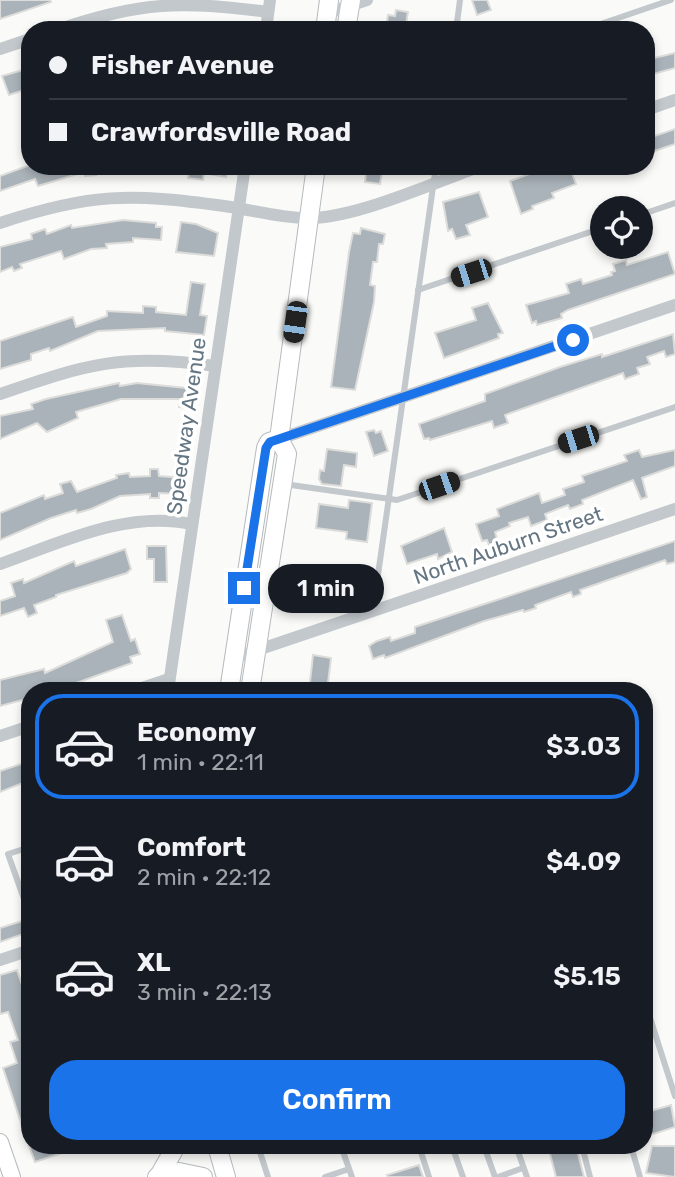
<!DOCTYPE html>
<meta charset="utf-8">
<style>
:root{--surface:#171b24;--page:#20242c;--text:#f1f3f6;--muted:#9ea1a6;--line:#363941;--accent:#1a73e8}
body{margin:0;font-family:Rubik,sans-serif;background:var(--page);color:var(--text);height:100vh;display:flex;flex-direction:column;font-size:26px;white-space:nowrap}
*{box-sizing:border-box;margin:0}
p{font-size:23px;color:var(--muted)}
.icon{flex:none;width:38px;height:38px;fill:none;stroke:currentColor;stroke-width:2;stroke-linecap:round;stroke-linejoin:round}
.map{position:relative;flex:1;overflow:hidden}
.drawer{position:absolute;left:21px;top:682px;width:632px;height:472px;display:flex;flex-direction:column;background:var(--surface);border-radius:28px;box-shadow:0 4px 10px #0003}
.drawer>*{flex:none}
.guide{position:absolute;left:21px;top:21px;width:634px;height:154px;border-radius:28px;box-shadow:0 4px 10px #0003;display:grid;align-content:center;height:154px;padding:0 28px;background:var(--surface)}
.fabs{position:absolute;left:590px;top:196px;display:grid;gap:14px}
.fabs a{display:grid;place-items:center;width:63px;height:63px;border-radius:50%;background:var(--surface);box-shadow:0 4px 10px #0003;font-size:35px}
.end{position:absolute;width:32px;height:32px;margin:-16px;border:9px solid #1a73e8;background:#fff;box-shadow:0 0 0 4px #fff}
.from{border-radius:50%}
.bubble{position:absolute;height:49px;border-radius:24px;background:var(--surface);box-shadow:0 4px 10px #0003;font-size:23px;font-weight:600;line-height:49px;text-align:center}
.car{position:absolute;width:21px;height:42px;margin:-21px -10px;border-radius:9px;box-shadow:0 0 5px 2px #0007;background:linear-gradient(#222 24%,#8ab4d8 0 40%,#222 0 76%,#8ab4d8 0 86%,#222 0)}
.guide b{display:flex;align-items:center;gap:24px;height:66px;font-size:26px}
.guide b+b{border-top:2px solid var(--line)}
.guide i{width:18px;height:18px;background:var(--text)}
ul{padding:12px 0 0;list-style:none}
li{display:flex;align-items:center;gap:21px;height:105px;margin:0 14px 10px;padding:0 14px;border:4px solid transparent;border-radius:28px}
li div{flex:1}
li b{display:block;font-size:26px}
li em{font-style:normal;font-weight:600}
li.on{border-color:var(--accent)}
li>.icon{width:63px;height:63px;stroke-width:1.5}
.cta{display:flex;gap:14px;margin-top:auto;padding:14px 28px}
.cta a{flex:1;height:80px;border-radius:28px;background:var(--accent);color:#fff;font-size:28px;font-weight:600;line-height:80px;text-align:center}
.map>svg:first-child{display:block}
</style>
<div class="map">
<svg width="675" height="1177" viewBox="0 0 675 1177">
<rect width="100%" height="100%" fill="#fafaf8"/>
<g fill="#aab3b9" stroke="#dcdcda" stroke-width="2">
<polygon points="0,0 50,0 51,2 0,19"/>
<polygon points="472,0 487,0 491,10 477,15"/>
<polygon points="396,10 408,12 405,30 386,30 388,15 395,16"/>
<polygon points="675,53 675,68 646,76 646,60"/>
<polygon points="30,68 30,88 9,95 2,76"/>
<polygon points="675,129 675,144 646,154 646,139"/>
<polygon points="27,166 94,166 96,175 85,176 84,172 38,186 35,179 0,191 0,176"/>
<polygon points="190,166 228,166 226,177 204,173 203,180 188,178"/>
<polygon points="367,166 383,166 380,184 365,182"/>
<polygon points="551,166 569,166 576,184 552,193 554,198 532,206 533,209 521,214 510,181"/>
<polygon points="479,192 488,217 466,225 470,235 456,239 452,229 448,231 443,202"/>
<polygon points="123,220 156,223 156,227 162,227 161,240 133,238 133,242 106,244 107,248 91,249 64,259 61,251 20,264 22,268 14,271 12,267 0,272 0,247 32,239 31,234 45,229 47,234 71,225 72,228"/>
<polygon points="181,222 196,224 218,233 214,256 176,252"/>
<polygon points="361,228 385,234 383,244 379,244 377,262 373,262 370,285 375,286 374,302 355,390 331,387 349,252 353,233 360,234"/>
<polygon points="668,252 675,274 568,310 561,314 562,318 537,325 536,321 532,323 526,305 569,293 566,284 581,279 583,284 612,275 611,272 615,271 613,264 626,260 627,265"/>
<polygon points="191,282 205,284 200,315 207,316 204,335 165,331 165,328 98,331 50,351 49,348 31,354 31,360 0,369 0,341 73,317 76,327 107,316 107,311 143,313 143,306 156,307 156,312 186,315"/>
<polygon points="488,303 503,333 498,334 499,338 444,358 435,333 476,320 472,308"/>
<polygon points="673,334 675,354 666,357 664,351 647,357 650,364 637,368 639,374 625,379 623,373 505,415 508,423 494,428 492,421 430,440 429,438 424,439 419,424 485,401 485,394 560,367 602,354 602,357"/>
<polygon points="119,383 120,386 137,383 196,389 194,409 179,407 180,399 121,399 76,412 78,418 47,432 37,423 0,439 0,416 33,409 31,404 46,399"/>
<polygon points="374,430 376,433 381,431 388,451 374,456 366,432"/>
<polygon points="327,449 357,453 356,467 344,465 341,486 322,484 319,479 320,470 324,471"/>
<polygon points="639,450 642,457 675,450 675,466 642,478 647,497 641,499 633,480 582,500 583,504 570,509 568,505 545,514 547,520 531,526 528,517 509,523 510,526 495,532 498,542 489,545 487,540 482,541 476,524 499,516 497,509 539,493 542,503 565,495 563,489 584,482 582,476 627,461 624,455"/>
<polygon points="150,469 158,469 159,476 184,478 182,494 159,493 159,498 150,498 150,494 120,496 91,509 77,513 76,510 51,518 0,540 0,513 44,495 45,499 63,493 60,484 71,481 77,492 117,478 116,475 129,473 130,477 150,476"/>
<polygon points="349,500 372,503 367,542 346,539 347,532 316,528 319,504 348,508"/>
<polygon points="444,528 452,552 438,559 437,554 407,564 401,546"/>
<polygon points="675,541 675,562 667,564 665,560 580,590 581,594 573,597 571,592 535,605 536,608 524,612 523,610 484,621 385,658 384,655 373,659 369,646 377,641 390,637 391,641 415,633 415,627"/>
<polygon points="147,546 166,546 167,582 154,582 154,559 147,559"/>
<polygon points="125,549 131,569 127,573 56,595 56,597 34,605 37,613 28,617 24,608 0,616 0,601 15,596 11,583 23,579 24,583 74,561 76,566"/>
<polygon points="306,589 327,592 325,608 304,605"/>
<polygon points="122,615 131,641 135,639 140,654 130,657 132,663 54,691 30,691 30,698 0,706 0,680 44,669 45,673 113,642 106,620"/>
<polygon points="313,655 331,658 327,691 309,691"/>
<polygon points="30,761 30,780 0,792 0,771"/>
<polygon points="25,920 29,932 0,942 0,928"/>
<polygon points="17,970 26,997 30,996 28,1144 3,1068 17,1063 10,1042 18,1040 8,1012 0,1014 0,975"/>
<polygon points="671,1105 675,1127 644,1137 644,1113"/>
<polygon points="29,1146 77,1146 77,1148 35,1162"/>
<polygon points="561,1146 576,1146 584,1177 556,1177 549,1150"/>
<polygon points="652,1146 675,1146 675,1177 646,1173"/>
<polygon points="419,1165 423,1177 388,1177 387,1175"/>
</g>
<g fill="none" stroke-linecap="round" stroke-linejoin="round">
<g stroke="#b3babf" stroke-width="18">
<polyline id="secondary" points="0,1142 12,1177"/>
</g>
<g stroke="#b5babe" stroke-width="20">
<g id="primary">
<polyline points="325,30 329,0"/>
<polyline points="346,30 351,0"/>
<polyline points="229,691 266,448 269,442 279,439"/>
<polyline points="250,691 287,454 279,439 316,166"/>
<polyline points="217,1146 226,1177"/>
<polyline points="159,1176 176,1146"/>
<polyline points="157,1177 179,1172 203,1177"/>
</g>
</g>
<g stroke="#c3c8cc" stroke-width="6">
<polyline points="456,30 460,0"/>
<polyline points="583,30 671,0"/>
<polyline points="640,215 675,203"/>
<polyline points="418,290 602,228"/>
<polyline points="284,484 397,500 675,407"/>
<polyline points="373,610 436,166"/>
<polyline points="30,847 8,854 30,916"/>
<polyline points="644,999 675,1096"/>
<polyline points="258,1146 268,1177"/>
<polyline points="341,1146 352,1177"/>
<polyline points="419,1146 429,1177"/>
<polyline points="452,1146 463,1177"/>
<polyline points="484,1146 495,1177"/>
<polyline points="516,1146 527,1177"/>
<polyline points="582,1146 590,1177"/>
<polyline points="631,1146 640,1177"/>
<polyline points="325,1177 349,1169"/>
<polyline points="498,1177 523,1168"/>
</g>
<g stroke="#c3c8cc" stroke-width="12">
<polyline points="328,13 367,0"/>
<path d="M 57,30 C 141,1 181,1 268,12"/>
<polyline points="266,30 270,0"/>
<polyline points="0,49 30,39"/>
<polyline points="646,110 675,100"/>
<path d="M 0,223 C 90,193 131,193 224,206 C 253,210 284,219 314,218 C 360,216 436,182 481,166"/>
<path d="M 0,394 C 87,364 122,353 215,366"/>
<polyline points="279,439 675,305"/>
<path d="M 0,564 C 60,543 126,510 191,524"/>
<polyline points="234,658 675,509"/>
<polyline points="133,691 169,679"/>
<polyline points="168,691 245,166"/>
<polyline points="0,736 30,726"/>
<polyline points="0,960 30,950"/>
</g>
<use href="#secondary" stroke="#fff" stroke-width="16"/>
<use href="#primary" stroke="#fff" stroke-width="18"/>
</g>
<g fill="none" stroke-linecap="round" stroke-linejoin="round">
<polyline stroke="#1a73e8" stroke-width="9" points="244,588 266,448 270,442 573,340"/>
</g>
<g text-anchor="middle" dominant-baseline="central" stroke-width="7" stroke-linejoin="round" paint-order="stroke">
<g font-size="21" fill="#657683" stroke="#fff">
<text transform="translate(186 426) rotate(-82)">Speedway Avenue</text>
<text transform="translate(508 545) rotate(-19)">North Auburn Street</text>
</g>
</g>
</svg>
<div class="fabs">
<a><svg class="icon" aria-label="locate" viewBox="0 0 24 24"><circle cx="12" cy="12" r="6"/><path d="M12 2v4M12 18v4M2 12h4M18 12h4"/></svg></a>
</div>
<i class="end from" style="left:573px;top:340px"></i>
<i class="end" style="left:244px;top:588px"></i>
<div class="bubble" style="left:268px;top:564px;width:116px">1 min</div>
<i class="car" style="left:471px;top:273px;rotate:252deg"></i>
<i class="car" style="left:295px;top:322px;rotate:188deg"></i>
<i class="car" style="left:578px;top:439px;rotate:252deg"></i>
<i class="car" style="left:439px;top:486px;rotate:71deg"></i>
<div class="guide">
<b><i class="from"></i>Fisher Avenue</b>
<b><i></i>Crawfordsville Road</b>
</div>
<section class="drawer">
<ul>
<li class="on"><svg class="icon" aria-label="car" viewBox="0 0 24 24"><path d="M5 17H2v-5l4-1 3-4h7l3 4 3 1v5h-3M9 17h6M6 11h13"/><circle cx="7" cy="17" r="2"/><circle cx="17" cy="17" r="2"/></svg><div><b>Economy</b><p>1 min · 22:11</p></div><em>$3.03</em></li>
<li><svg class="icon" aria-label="car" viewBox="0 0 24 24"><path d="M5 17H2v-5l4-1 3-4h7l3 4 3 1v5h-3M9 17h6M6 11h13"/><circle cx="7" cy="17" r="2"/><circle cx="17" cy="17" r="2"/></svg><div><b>Comfort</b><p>2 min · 22:12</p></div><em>$4.09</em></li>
<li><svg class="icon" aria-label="car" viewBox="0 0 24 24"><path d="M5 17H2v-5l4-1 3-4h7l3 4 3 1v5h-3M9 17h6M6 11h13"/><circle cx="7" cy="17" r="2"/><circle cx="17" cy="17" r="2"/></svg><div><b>XL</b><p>3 min · 22:13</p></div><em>$5.15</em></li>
</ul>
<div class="cta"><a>Confirm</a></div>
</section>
</div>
